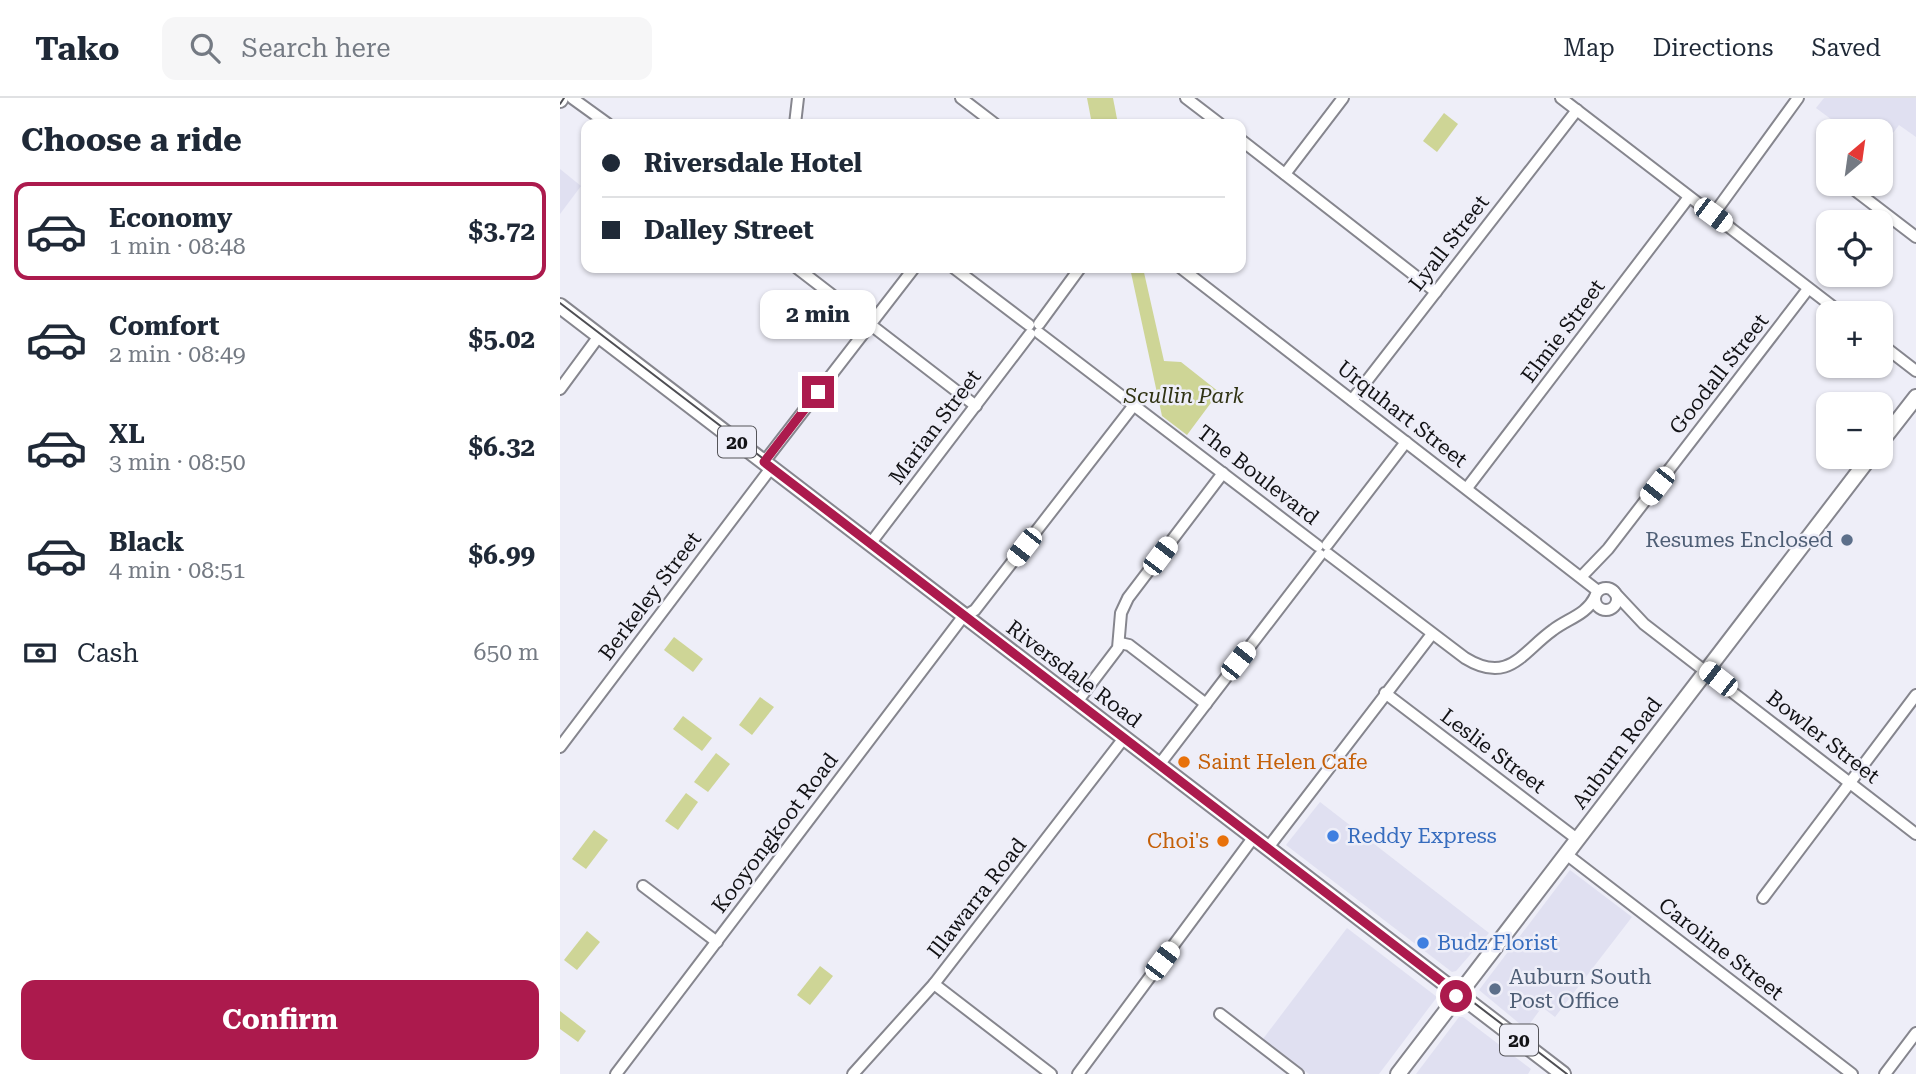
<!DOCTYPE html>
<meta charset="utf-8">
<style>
:root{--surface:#fff;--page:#f6f6f7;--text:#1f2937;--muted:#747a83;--line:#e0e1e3;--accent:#ac1a4d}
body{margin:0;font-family:"Roboto Serif",serif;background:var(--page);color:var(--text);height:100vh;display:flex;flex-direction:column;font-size:26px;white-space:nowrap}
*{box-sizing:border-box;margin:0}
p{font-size:23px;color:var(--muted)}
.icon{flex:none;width:38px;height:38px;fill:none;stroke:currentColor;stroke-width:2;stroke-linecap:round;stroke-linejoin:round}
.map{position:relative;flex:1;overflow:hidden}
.panel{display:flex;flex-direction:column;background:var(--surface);width:560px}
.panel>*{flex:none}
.hud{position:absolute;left:21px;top:21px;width:665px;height:154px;border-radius:14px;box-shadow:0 2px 5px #0004;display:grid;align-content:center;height:154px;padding:0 21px;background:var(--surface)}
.needle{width:46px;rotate:29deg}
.fabs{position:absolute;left:1256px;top:21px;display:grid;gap:14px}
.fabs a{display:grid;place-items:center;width:77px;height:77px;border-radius:14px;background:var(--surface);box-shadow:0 2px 5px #0004;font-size:35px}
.end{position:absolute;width:32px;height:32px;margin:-16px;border:9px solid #ac1a4d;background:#fff;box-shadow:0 0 0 4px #fff}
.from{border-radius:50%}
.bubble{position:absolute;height:49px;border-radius:14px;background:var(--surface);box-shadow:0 2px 5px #0004;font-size:23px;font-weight:700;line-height:49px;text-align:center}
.car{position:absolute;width:21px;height:42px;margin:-21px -10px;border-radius:9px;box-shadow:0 0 5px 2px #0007;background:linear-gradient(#fff 24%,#345 0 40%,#fff 0 76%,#345 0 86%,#fff 0)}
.hud b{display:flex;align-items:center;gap:24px;height:66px;font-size:26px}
.hud b+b{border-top:2px solid var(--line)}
.hud i{width:18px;height:18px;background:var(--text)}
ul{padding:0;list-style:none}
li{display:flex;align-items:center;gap:21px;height:98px;margin:0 14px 10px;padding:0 7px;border:4px solid transparent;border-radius:14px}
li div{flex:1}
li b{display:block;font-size:26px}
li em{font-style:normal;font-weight:700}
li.on{border-color:var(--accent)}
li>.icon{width:63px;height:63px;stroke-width:1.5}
h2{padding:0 21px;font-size:32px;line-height:84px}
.pay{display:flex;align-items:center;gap:18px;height:77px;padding:0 21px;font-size:26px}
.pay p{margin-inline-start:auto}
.cta{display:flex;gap:14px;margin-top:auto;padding:14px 21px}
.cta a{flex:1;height:80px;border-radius:14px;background:var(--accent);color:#fff;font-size:28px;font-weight:700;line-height:80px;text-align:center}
header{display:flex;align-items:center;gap:42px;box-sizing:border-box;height:98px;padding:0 35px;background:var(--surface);border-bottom:2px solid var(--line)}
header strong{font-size:33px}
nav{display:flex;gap:38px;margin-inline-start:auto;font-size:24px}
.search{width:490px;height:63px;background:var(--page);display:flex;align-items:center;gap:18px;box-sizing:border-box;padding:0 24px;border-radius:14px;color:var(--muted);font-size:26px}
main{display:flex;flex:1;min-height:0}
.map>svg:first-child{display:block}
</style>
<header>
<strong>Tako</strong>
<div class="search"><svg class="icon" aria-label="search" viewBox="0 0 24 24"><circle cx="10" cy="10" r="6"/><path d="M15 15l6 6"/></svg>Search here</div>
<nav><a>Map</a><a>Directions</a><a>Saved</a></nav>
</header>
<main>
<section class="panel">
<h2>Choose a ride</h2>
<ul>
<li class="on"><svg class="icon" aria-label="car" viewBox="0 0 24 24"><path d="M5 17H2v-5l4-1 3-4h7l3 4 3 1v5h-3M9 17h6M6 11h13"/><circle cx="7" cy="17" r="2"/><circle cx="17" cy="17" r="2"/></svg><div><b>Economy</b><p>1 min · 08:48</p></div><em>$3.72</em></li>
<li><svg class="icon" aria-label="car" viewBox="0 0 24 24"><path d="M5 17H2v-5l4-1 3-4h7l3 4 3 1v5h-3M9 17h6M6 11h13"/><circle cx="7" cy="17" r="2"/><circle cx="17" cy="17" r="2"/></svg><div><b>Comfort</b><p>2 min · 08:49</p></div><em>$5.02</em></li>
<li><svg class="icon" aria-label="car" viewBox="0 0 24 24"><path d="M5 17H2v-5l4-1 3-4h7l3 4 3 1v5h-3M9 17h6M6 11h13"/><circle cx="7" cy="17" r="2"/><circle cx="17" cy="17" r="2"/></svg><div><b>XL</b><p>3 min · 08:50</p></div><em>$6.32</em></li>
<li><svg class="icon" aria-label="car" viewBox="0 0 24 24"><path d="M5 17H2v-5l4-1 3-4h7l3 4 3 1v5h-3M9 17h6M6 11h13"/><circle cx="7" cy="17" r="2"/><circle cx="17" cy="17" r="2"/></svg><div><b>Black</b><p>4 min · 08:51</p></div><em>$6.99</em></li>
</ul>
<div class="pay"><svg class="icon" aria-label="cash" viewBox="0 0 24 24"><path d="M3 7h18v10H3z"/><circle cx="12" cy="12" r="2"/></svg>Cash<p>650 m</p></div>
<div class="cta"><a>Confirm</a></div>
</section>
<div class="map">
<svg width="1356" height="976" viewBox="0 0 1356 976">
<rect width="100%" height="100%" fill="#eeeef8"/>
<g fill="#e0e0f1">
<polygon points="1264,0 1356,0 1356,39 1339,27 1321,51 1321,33 1287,33 1256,10"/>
<polygon points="0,71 21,88 0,116"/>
<polygon points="760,704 929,835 896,873 892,874 726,747"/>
<polygon points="1010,772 1072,819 995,919 982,909 966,931 919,892"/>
<polygon points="787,830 877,899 819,976 749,976 703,941"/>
<polygon points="899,919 903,919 971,971 968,976 856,976"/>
</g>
<g fill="#ced596">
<polygon points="527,0 553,0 558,26 532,26"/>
<polygon points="884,15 898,26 877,54 863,43"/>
<polygon points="570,170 583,170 604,263 621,264 659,294 627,337 602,318"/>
<polygon points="114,539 143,561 133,574 104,552"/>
<polygon points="200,599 214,609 192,637 179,627"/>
<polygon points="123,618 152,640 142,653 113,631"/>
<polygon points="156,655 170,666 148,694 134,684"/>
<polygon points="126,695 138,704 118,732 105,723"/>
<polygon points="34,732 48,742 26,771 12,761"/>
<polygon points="27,833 40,844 17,872 4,862"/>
<polygon points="260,868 273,878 250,907 237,897"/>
<polygon points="0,913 26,933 18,944 0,931"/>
</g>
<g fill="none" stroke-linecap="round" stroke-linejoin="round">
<g stroke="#86868e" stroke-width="14">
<g id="minor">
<polyline points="12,0 48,26"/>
<polyline points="401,0 435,26"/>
<polyline points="626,0 660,26"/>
<polyline points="1001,0 1281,215"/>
<polyline points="235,26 238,0"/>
<polyline points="681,42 876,194"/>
<polyline points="725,76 783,0"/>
<polyline points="1292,90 1356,139"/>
<polyline points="1153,117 1238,0"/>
<polyline points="237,170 416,308"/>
<polyline points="394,170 469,227"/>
<polyline points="621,170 1038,493"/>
<polyline points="479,226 520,170"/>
<polyline points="479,235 758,448"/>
<polyline points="1321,246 1356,273"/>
<polyline points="0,291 39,238"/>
<polyline points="792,302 1017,12"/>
<polyline points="204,364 354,170"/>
<polyline points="907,390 1129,99"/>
<polyline points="310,446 470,236"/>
<polyline points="767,447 846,344"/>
<path d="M 768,456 L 905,560 C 949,587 962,554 993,532 C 1009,520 1026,517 1035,499"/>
<polyline points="1022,478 1048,451 1248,191"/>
<circle cx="1046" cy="501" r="11"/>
<polyline points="1053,493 1084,526 1356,736"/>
<polyline points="560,545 569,547 646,606"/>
<polyline points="825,595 1017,741"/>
<polyline points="517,604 558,550 561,515 568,500 663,375"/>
<polyline points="0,649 211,370"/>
<polyline points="599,667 760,457"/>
<polyline points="707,751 872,536"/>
<polyline points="1006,756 1292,976"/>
<polyline points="83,788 157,844"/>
<polyline points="1203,800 1356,597"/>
<polyline points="374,886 491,976"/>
<polyline points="660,916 738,976"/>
<polyline points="56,976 402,520 415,512 574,307"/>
<polyline points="293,976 374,886 564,640"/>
<polyline points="518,976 693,740"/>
<polyline points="1325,976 1356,935"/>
</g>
</g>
<g stroke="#86868e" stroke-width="18">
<g id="major">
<polyline points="0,2 1,0"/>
<polyline points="0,208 1003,976"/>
<polyline points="1321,344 1356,299"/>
<polyline points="838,976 1310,359"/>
</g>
</g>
<use href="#minor" stroke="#fff" stroke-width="10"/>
<use href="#major" stroke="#fff" stroke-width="14"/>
<g stroke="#4f4f54" stroke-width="2">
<polyline points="0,6 4,0"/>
<polyline points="0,205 1007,976"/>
</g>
</g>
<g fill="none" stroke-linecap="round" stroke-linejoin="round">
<polyline stroke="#ac1a4d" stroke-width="9" points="258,294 204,364 898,896 896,898"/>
</g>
<g fill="#5c6f8a" stroke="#eeeef8" stroke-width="2.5">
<circle cx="1287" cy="442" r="7"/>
<circle cx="935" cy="891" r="7"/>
</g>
<g fill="#e8710a" stroke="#eeeef8" stroke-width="2.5">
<circle cx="624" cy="664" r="7"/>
<circle cx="663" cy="743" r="7"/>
</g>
<g fill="#3f7fe0" stroke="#eeeef8" stroke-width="2.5">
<circle cx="773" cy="738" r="7"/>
<circle cx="863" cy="845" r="7"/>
</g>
<g text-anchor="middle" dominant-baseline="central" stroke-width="5" stroke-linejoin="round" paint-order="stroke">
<g fill="#eeeef8" stroke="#545459" stroke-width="2">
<rect x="158" y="328.5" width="38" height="31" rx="5"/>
<rect x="940" y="926.5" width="38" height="31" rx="5"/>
</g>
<g font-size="19" font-weight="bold" fill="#121215">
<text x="177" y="344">20</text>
<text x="959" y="942">20</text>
</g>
<g font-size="21" fill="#121215" stroke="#eeeef8">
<text transform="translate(889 145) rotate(-52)">Lyall Street</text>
<text transform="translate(1003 233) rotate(-53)">Elmie Street</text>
<text transform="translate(1159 276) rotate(-52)">Goodall Street</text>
<text transform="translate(842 316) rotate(38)">Urquhart Street</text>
<text transform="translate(375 329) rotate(-53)">Marian Street</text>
<text transform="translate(698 377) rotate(38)">The Boulevard</text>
<text transform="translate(90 498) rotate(-53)">Berkeley Street</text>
<text transform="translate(514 576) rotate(37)">Riversdale Road</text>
<text transform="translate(1263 639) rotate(38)">Bowler Street</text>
<text transform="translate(933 653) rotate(37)">Leslie Street</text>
<text transform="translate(1057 655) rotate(-53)">Auburn Road</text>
<text transform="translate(215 735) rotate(-53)">Kooyongkoot Road</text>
<text transform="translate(417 800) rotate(-52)">Illawarra Road</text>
<text transform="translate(1161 851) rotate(38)">Caroline Street</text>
</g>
<g font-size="21" font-style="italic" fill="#303313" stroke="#eeeef8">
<text x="624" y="298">Scullin Park</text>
</g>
<g font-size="21" fill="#4e5e75" stroke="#eeeef8" text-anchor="end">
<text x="1273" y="442">Resumes Enclosed</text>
<text x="949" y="879" text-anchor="start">Auburn South<tspan x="949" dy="24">Post Office</tspan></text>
</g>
<g font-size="21" fill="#c56008" stroke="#eeeef8" text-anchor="start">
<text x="638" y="664">Saint Helen Cafe</text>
<text x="649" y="743" text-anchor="end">Choi's</text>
</g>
<g font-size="21" fill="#366cbe" stroke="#eeeef8" text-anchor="start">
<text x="787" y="738">Reddy Express</text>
<text x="877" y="845">Budz Florist</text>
</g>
</g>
</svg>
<div class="fabs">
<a><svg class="needle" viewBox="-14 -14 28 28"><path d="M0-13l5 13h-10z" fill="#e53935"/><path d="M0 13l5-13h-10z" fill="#747a83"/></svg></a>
<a><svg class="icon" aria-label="locate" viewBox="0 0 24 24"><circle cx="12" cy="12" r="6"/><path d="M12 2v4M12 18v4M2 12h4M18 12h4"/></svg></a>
<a>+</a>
<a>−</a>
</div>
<i class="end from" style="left:896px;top:898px"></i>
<i class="end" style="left:258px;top:294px"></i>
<div class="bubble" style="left:200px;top:192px;width:116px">2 min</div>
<i class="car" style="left:1153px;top:117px;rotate:127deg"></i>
<i class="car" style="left:1097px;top:388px;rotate:218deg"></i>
<i class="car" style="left:464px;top:449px;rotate:218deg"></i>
<i class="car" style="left:600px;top:458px;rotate:37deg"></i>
<i class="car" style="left:678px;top:563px;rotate:38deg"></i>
<i class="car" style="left:1158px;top:581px;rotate:308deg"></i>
<i class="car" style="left:602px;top:863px;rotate:37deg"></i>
<div class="hud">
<b><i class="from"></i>Riversdale Hotel</b>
<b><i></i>Dalley Street</b>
</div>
</div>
</main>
